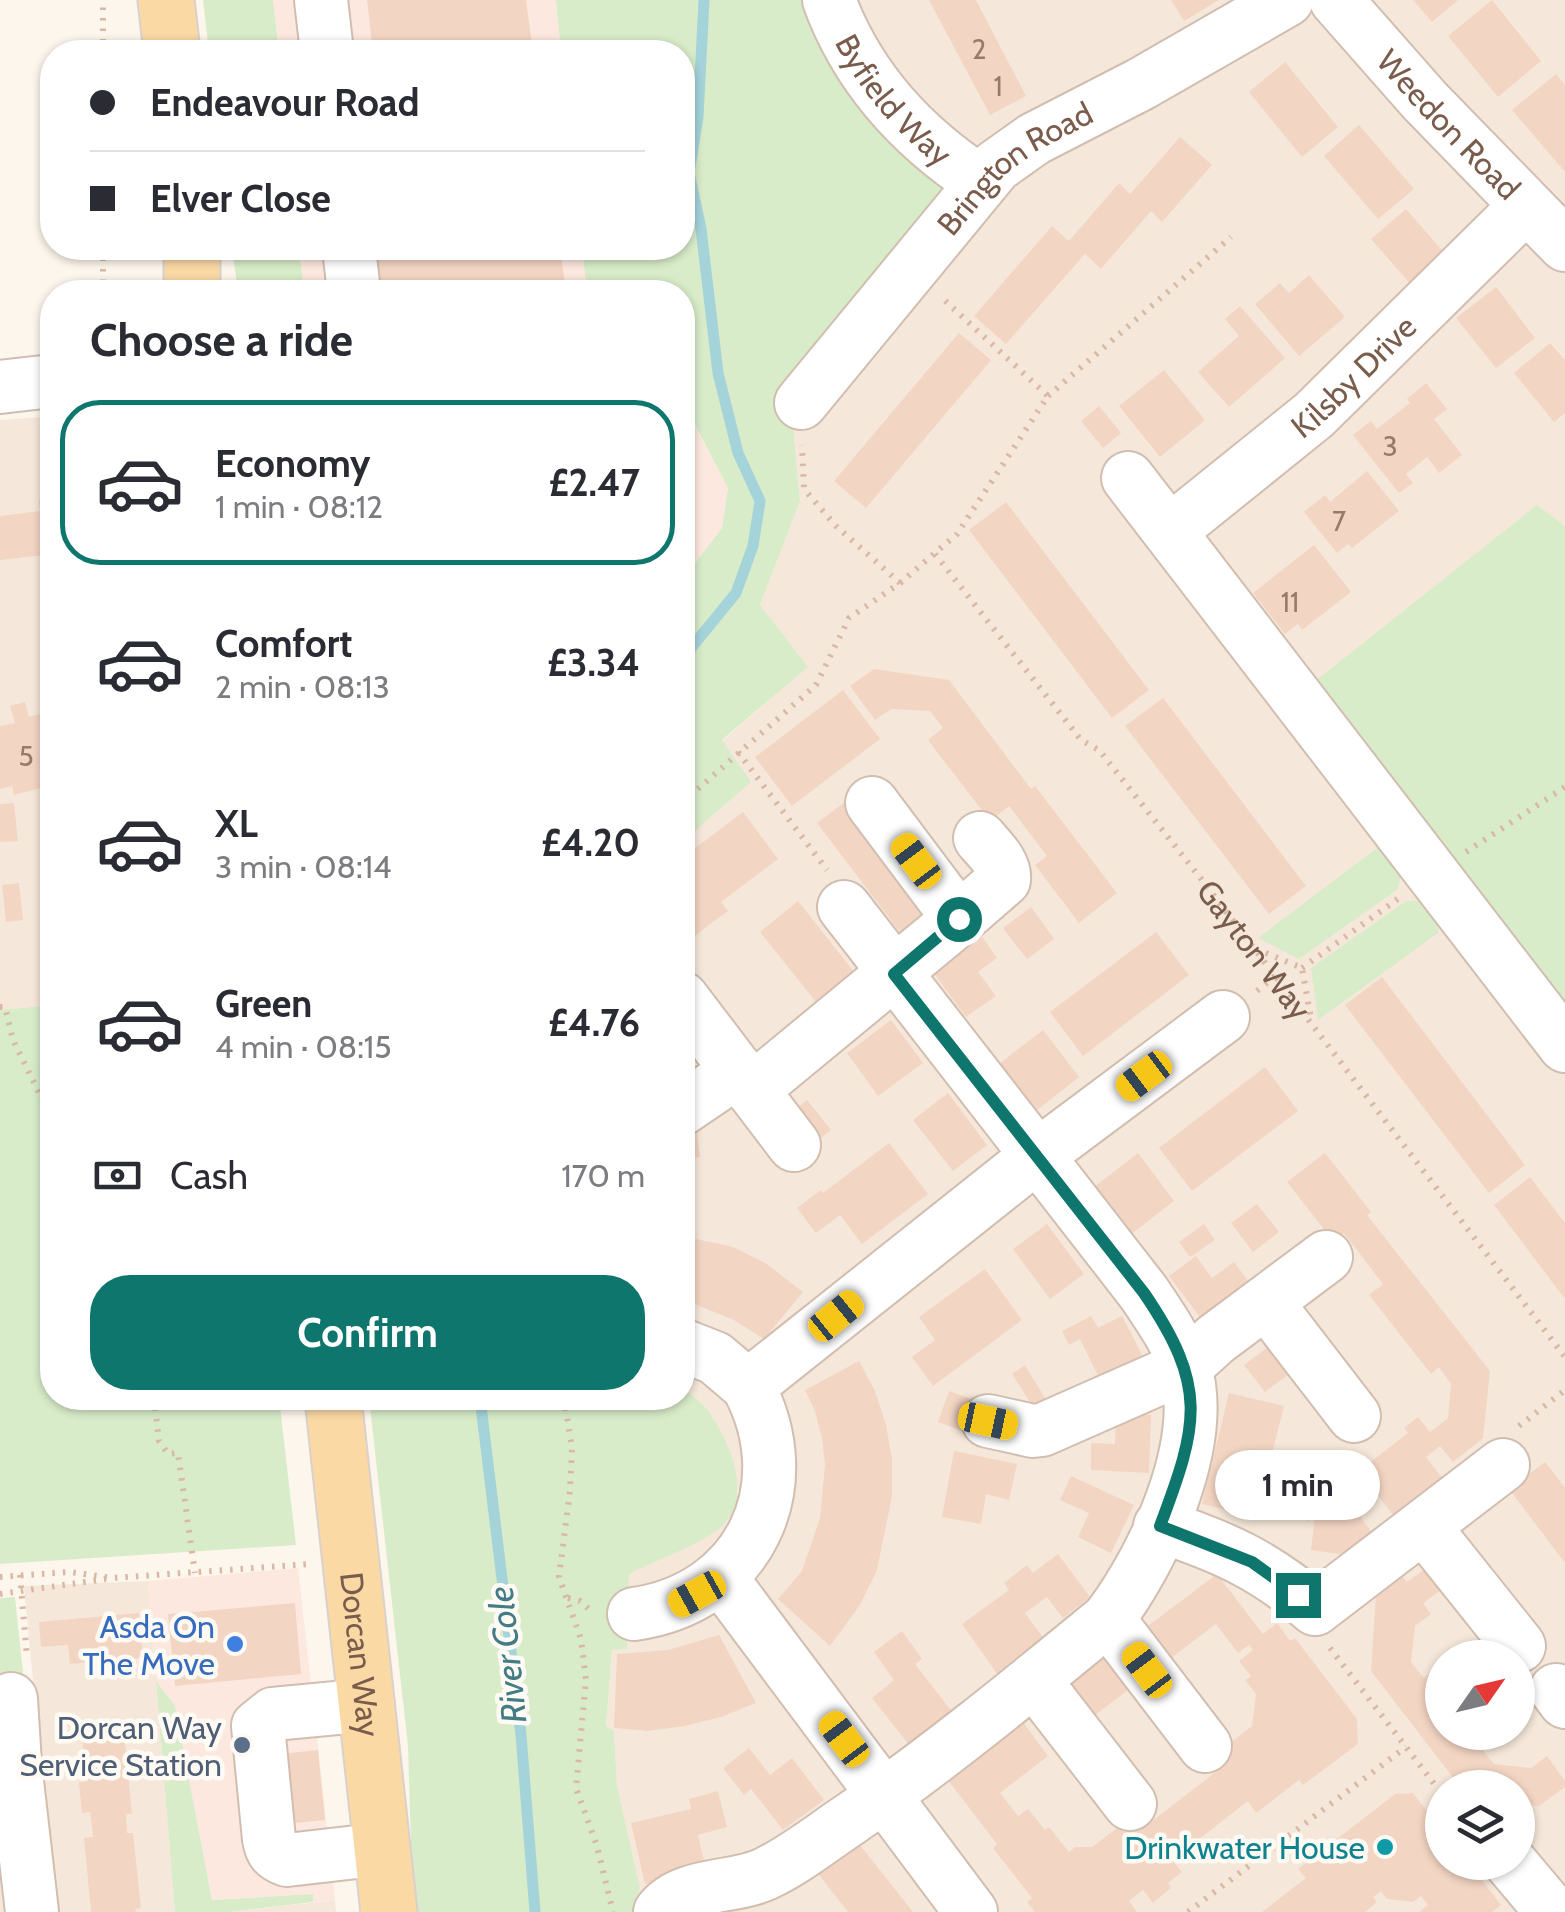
<!DOCTYPE html>
<meta charset="utf-8">
<style>
:root{--surface:#fff;--page:#f7f7f7;--text:#2b2b33;--muted:#7c7c81;--line:#e1e1e2;--accent:#0f766e}
body{margin:0;font-family:Cabin,sans-serif;background:var(--page);color:var(--text);height:100vh;display:flex;flex-direction:column;font-size:38px;white-space:nowrap}
*{box-sizing:border-box;margin:0}
p{font-size:32px;color:var(--muted)}
.icon{flex:none;width:55px;height:55px;fill:none;stroke:currentColor;stroke-width:2;stroke-linecap:round;stroke-linejoin:round}
.map{position:relative;flex:1;overflow:hidden}
.details{position:absolute;left:40px;top:280px;width:655px;height:1130px;display:flex;flex-direction:column;background:var(--surface);border-radius:40px;box-shadow:0 2px 8px #0004}
.details>*{flex:none}
.hud{position:absolute;left:40px;top:40px;width:655px;height:220px;border-radius:40px;box-shadow:0 2px 8px #0004;display:grid;align-content:center;height:220px;padding:0 50px;background:var(--surface)}
.needle{width:65px;rotate:56deg}
.controls{position:absolute;left:1425px;top:1640px;display:grid;gap:20px}
.controls a{display:grid;place-items:center;width:110px;height:110px;border-radius:50%;background:var(--surface);box-shadow:0 2px 8px #0004;font-size:50px}
.end{position:absolute;width:45px;height:45px;margin:-22px;border:12px solid #0f766e;background:#fff;box-shadow:0 0 0 5px #fff}
.from{border-radius:50%}
.bubble{position:absolute;height:70px;border-radius:35px;background:var(--surface);box-shadow:0 2px 8px #0004;font-size:32px;font-weight:800;line-height:70px;text-align:center}
.car{position:absolute;width:30px;height:60px;margin:-30px -15px;border-radius:12px;box-shadow:0 0 8px 2px #0007;background:linear-gradient(#f5c518 24%,#345 0 40%,#f5c518 0 76%,#345 0 86%,#f5c518 0)}
.hud b{display:flex;align-items:center;gap:35px;height:95px;font-size:38px}
.hud b+b{border-top:2px solid var(--line)}
.hud i{width:25px;height:25px;background:var(--text)}
ul{padding:0;list-style:none}
li{display:flex;align-items:center;gap:30px;height:165px;margin:0 20px 15px;padding:0 30px;border:5px solid transparent;border-radius:40px}
li div{flex:1}
li b{display:block;font-size:38px}
li em{font-style:normal;font-weight:800}
li.current{border-color:var(--accent)}
li>.icon{width:90px;height:90px;stroke-width:1.5}
h2{padding:0 50px;font-size:45px;line-height:120px}
.pay{display:flex;align-items:center;gap:25px;height:110px;padding:0 50px;font-size:38px}
.pay p{margin-inline-start:auto}
.button{display:flex;gap:20px;margin-top:auto;padding:20px 50px}
.button a{flex:1;height:115px;border-radius:40px;background:var(--accent);color:#fff;font-size:40px;font-weight:800;line-height:115px;text-align:center}
.map>svg:first-child{display:block}
</style>
<div class="map">
<svg width="1565" height="1912" viewBox="0 0 1565 1912">
<rect width="100%" height="100%" fill="#fdf6ec"/>
<g fill="#f5e8da" fill-rule="evenodd">
<path d="M 820,0 L 1565,0 L 1565,1912 L 632,1912 L 640,1888 L 617,1785 L 614,1731 L 606,1726 L 612,1650 L 627,1649 L 629,1573 L 705,1537 L 727,1521 L 739,1491 L 705,1407 L 683,1388 L 683,841 L 722,741 L 807,667 L 760,605 L 800,501 L 789,382 ZM 1442,1658 L 1518,1658 L 1518,1732 L 1442,1732 ZM 1442,1788 L 1518,1788 L 1518,1862 L 1442,1862 Z"/>
<polygon points="52,416 52,1005 0,1010 0,420"/>
<polygon points="148,1581 175,1912 0,1912 0,1740 38,1735 24,1586"/>
<polygon points="335,1900 336,1912 229,1912"/>
</g>
<g fill="#fde8e0">
<polygon points="273,0 556,0 561,52 279,52"/>
<polygon points="299,248 582,248 587,292 304,292"/>
<polygon points="682,402 728,488 722,528 683,579"/>
<polygon points="298,1568 335,1900 313,1902 312,1894 212,1900 175,1707 156,1681 148,1581"/>
</g>
<g fill="#d8ecc9">
<polygon points="203,0 273,0 279,52 209,52"/>
<polygon points="556,0 820,0 944,173 941,213 789,382 800,501 760,605 808,667 722,740 751,782 683,841 683,579 722,528 728,488 683,402 682,292 587,292 582,248 682,248 682,52 561,52"/>
<polygon points="232,248 299,248 304,292 238,292"/>
<polygon points="1537,505 1565,526 1565,1002 1318,679"/>
<polygon points="1381,845 1401,875 1398,889 1299,959 1258,938"/>
<polygon points="1406,901 1423,901 1438,922 1438,933 1318,1020 1311,968"/>
<polygon points="52,1005 52,1398 279,1398 296,1545 0,1564 0,1010"/>
<path d="M 683,1388 C 690,1394 700,1401 706,1408 C 727,1437 754,1492 725,1523 C 704,1545 656,1559 629,1574 L 627,1649 L 612,1650 L 606,1726 L 614,1731 L 617,1785 L 640,1888 L 632,1912 L 413,1912 L 408,1746 L 369,1398 L 682,1398 Z"/>
<polygon points="15,1597 25,1691 0,1693 0,1598"/>
<polygon points="156,1681 175,1706 212,1900 313,1894 313,1902 229,1912 175,1912"/>
</g>
<g fill="none" stroke-linecap="round" stroke-linejoin="round">
<g stroke="#a5d3da" stroke-width="11">
<polyline points="682,659 736,593 753,546 760,501 738,453 718,373 701,229 689,173 698,117 704,0"/>
<polyline points="480,1398 521,1735 535,1912"/>
</g>
</g>
<g fill="#f3d5c3">
<polygon points="367,0 526,0 533,52 373,52"/>
<polygon points="929,0 976,0 1026,96 990,115"/>
<polygon points="1171,0 1219,0 1184,21"/>
<polygon points="1413,0 1458,0 1432,22"/>
<polygon points="1492,0 1541,61 1498,97 1448,36"/>
<polygon points="1285,62 1338,127 1302,157 1249,92"/>
<polygon points="1556,74 1565,85 1565,172 1512,110"/>
<polygon points="1359,125 1414,189 1378,219 1324,156"/>
<polygon points="1180,137 1212,165 1162,222 1151,211 1101,269 1085,254 1006,344 974,316 1052,226 1069,241 1119,183 1130,194"/>
<polygon points="1406,209 1448,257 1413,287 1371,239"/>
<polygon points="374,248 560,248 566,292 379,292"/>
<polygon points="1309,275 1345,317 1299,356 1255,304 1280,283 1289,293"/>
<polygon points="1496,287 1535,338 1496,368 1456,318"/>
<polygon points="1240,306 1285,358 1229,407 1198,372 1239,336 1225,319"/>
<polygon points="959,333 991,360 866,508 834,481"/>
<polygon points="1550,343 1565,360 1565,413 1554,422 1514,373"/>
<polygon points="1164,370 1205,420 1160,457 1119,406"/>
<polygon points="1426,383 1447,409 1434,419 1462,455 1439,473 1427,457 1406,474 1413,483 1399,493 1353,435 1371,421 1377,429 1410,403 1407,399"/>
<polygon points="1099,406 1121,433 1103,448 1081,421"/>
<polygon points="1367,471 1399,511 1352,548 1348,544 1337,553 1304,512 1325,495 1330,502"/>
<polygon points="52,499 52,589 50,589 46,555 0,560 0,516 40,511 39,500"/>
<polygon points="1006,502 1149,690 1112,718 969,530"/>
<polygon points="1314,545 1351,592 1302,630 1298,624 1285,634 1253,593"/>
<polygon points="874,669 949,680 1031,789 1035,786 1117,893 1079,923 1035,865 1047,856 1009,806 990,821 928,740 943,728 930,711 891,709 875,720 850,686"/>
<polygon points="843,690 880,739 792,806 755,757"/>
<polygon points="1163,698 1306,886 1269,914 1125,726"/>
<polygon points="25,702 29,717 52,711 52,785 14,795 12,786 0,789 0,726 15,723 10,706"/>
<polygon points="845,802 934,919 906,940 817,823"/>
<polygon points="14,803 18,841 0,842 0,804"/>
<polygon points="743,812 778,859 721,902 728,911 682,945 682,877 695,868 686,855"/>
<polygon points="19,883 23,920 6,922 2,885"/>
<polygon points="798,901 862,982 824,1012 760,932"/>
<polygon points="1031,907 1054,939 1027,959 1003,928"/>
<polygon points="973,924 997,958 978,972 996,996 966,1017 924,960"/>
<polygon points="1156,932 1189,975 1083,1056 1050,1012"/>
<polygon points="1382,977 1525,1165 1489,1193 1345,1005"/>
<polygon points="891,1020 923,1063 878,1096 847,1053"/>
<polygon points="1043,1030 1079,1077 1036,1111 999,1064"/>
<polygon points="1265,1067 1298,1111 1192,1191 1159,1148"/>
<polygon points="948,1093 987,1145 953,1171 913,1120"/>
<polygon points="807,1100 831,1130 817,1141 794,1110"/>
<polygon points="696,1126 700,1157 682,1159 682,1128"/>
<polygon points="889,1143 928,1194 862,1244 840,1215 816,1233 797,1208 821,1190 823,1193"/>
<polygon points="1138,1153 1174,1201 1130,1235 1094,1187"/>
<polygon points="1325,1153 1371,1212 1367,1215 1490,1371 1483,1438 1453,1462 1440,1446 1426,1457 1443,1479 1394,1516 1375,1492 1354,1508 1373,1534 1346,1555 1311,1550 1315,1515 1340,1519 1354,1508 1334,1483 1356,1466 1359,1471 1408,1433 1404,1428 1418,1417 1430,1432 1448,1418 1451,1384 1439,1367 1431,1374 1369,1295 1383,1284 1344,1233 1334,1242 1287,1182"/>
<polygon points="1530,1177 1565,1223 1565,1299 1494,1205"/>
<polygon points="1257,1204 1279,1232 1253,1252 1231,1223"/>
<polygon points="1047,1224 1084,1274 1050,1299 1013,1249"/>
<polygon points="1204,1224 1215,1240 1190,1257 1179,1242"/>
<polygon points="682,1236 733,1247 767,1264 803,1292 764,1339 734,1320 682,1299"/>
<polygon points="1196,1256 1212,1278 1234,1262 1257,1293 1209,1329 1169,1276"/>
<polygon points="985,1269 1022,1320 933,1386 912,1357 935,1340 919,1317"/>
<polygon points="1091,1316 1098,1328 1122,1316 1153,1376 1109,1398 1080,1339 1069,1345 1062,1331"/>
<polygon points="1268,1347 1288,1375 1265,1392 1244,1365"/>
<polygon points="859,1361 875,1391 886,1425 892,1459 892,1496 877,1570 860,1605 830,1646 778,1599 802,1571 820,1518 825,1465 822,1438 815,1411 805,1390"/>
<polygon points="1025,1365 1045,1398 1033,1407 1012,1374"/>
<polygon points="949,1391 982,1403 971,1434 938,1422"/>
<polygon points="1229,1393 1284,1406 1256,1517 1202,1504"/>
<polygon points="1116,1413 1151,1415 1149,1473 1091,1470 1091,1443 1115,1444"/>
<polygon points="954,1451 1017,1464 1009,1500 986,1494 981,1524 942,1517"/>
<polygon points="1545,1462 1565,1488 1565,1563 1509,1489"/>
<polygon points="1071,1476 1134,1505 1111,1553 1078,1537 1089,1513 1060,1500"/>
<polygon points="1304,1485 1320,1491 1309,1521 1293,1516"/>
<polygon points="1058,1554 1090,1597 1063,1618 1047,1597 1025,1613 1045,1640 998,1675 962,1624 1009,1590 1004,1583 1027,1565 1033,1573"/>
<polygon points="1425,1569 1441,1590 1423,1603 1431,1614 1415,1626 1411,1662 1424,1678 1441,1665 1442,1668 1442,1732 1494,1732 1497,1736 1481,1748 1494,1764 1531,1768 1547,1756 1565,1781 1565,1787 1539,1806 1518,1804 1518,1788 1461,1788 1371,1671 1376,1596 1402,1576 1407,1582"/>
<polygon points="1217,1574 1263,1634 1277,1623 1290,1641 1295,1638 1357,1719 1358,1744 1303,1785 1299,1780 1256,1813 1248,1801 1172,1860 1182,1872 1168,1883 1171,1888 1153,1903 1143,1890 1129,1901 1137,1912 1035,1912 1027,1902 1032,1898 993,1848 997,1844 947,1779 1023,1722 1048,1756 1000,1793 1018,1816 1028,1809 1045,1830 1049,1827 1069,1852 1075,1847 1092,1847 1121,1825 1126,1832 1141,1820 1146,1826 1222,1767 1218,1762 1234,1749 1229,1744 1252,1726 1256,1694 1245,1680 1251,1676 1239,1661 1253,1650 1249,1645 1238,1653 1216,1624 1163,1664 1140,1632"/>
<polygon points="295,1603 301,1674 175,1686 168,1614"/>
<polygon points="139,1613 143,1658 70,1664 68,1645 41,1647 39,1622"/>
<polygon points="902,1631 922,1659 915,1664 957,1718 914,1751 872,1698 894,1680 874,1652"/>
<polygon points="719,1635 756,1703 721,1717 685,1726 648,1731 614,1728 617,1654 668,1650"/>
<polygon points="1116,1648 1140,1681 1087,1721 1062,1688"/>
<polygon points="124,1732 132,1814 126,1814 127,1833 133,1833 141,1908 135,1909 136,1912 91,1912 84,1838 93,1837 92,1826 90,1812 82,1813 79,1782 87,1781 82,1736"/>
<polygon points="749,1748 770,1775 792,1758 824,1800 783,1830 751,1789 744,1795 723,1768"/>
<polygon points="318,1750 325,1820 241,1829 233,1759"/>
<polygon points="718,1791 727,1827 698,1835 706,1871 645,1884 631,1823 691,1809 689,1799"/>
<polygon points="1413,1793 1442,1831 1442,1862 1468,1862 1501,1905 1492,1912 1419,1912 1428,1905 1421,1896 1413,1902 1387,1899 1381,1891 1373,1897 1377,1902 1365,1912 1262,1912 1306,1878 1298,1869 1395,1794"/>
<polygon points="856,1840 913,1912 848,1912 816,1871"/>
</g>
<g fill="none" stroke-linecap="round" stroke-linejoin="round">
<g stroke="#d1beb0" stroke-width="56">
<g id="minor">
<polyline points="321,0 327,52"/>
<path id="s2" d="M 829,0 C 858,79 912,137 981,182"/>
<path id="s3" d="M 1336,0 L 1425,101 L 1565,245"/>
<polyline points="349,248 354,292"/>
<polyline points="0,387 52,381"/>
<path id="s4" d="M 801,403 L 996,166 L 1034,139 L 1141,84 L 1287,0"/>
<polyline points="1128,478 1565,1046"/>
<path id="s5" d="M 1170,531 L 1314,415 L 1526,206"/>
<path d="M 959,919 L 1004,880 C 1006,864 990,850 980,838"/>
<polyline points="682,998 794,1145"/>
<polyline points="752,1090 959,919 872,803"/>
<polyline points="682,1109 738,1071"/>
<polyline points="1267,1303 1354,1416"/>
<polyline points="682,1345 715,1358 748,1386"/>
<polyline points="988,1421 1033,1431 1042,1430 1185,1367 1216,1339 1326,1257"/>
<path d="M 1160,1526 C 1222,1546 1266,1566 1315,1609 L 1503,1465"/>
<polyline points="1424,1527 1519,1646"/>
<polyline points="721,1578 971,1912"/>
<path d="M 634,1614 C 749,1598 802,1487 748,1386 L 1037,1156 L 1223,1017"/>
<polyline points="1108,1619 1205,1746"/>
<polyline points="1034,1680 1130,1804"/>
<polyline points="1556,1690 1565,1702"/>
<polyline points="11,1699 15,1764"/>
<path d="M 368,1705 L 273,1714 L 258,1726 L 269,1839 C 271,1851 275,1856 287,1860 L 383,1849"/>
<polyline points="0,1766 15,1764 32,1912"/>
<polyline points="1510,1862 1552,1912"/>
<path d="M 660,1912 C 683,1882 733,1889 765,1874 C 795,1860 822,1838 849,1820 C 939,1758 1024,1688 1108,1619 C 1154,1559 1208,1443 1185,1367 C 1177,1340 1159,1316 1144,1293 L 844,907"/>
</g>
</g>
<g stroke="#dad1cd" stroke-width="59">
<g id="major">
<polyline points="166,0 172,52"/>
<polyline points="192,248 192,292"/>
<path id="s6" d="M 333,1398 L 389,1912"/>
</g>
</g>
<g stroke="#d9b8a5" stroke-width="6" stroke-dasharray="2.5 8" stroke-linecap="butt">
<polyline points="103,52 103,0"/>
<polyline points="103,248 103,292"/>
<polyline points="1048,396 1231,237"/>
<path id="s1" d="M 935,554 L 1081,740 L 1099,750 L 1202,880 L 1565,1357"/>
<polyline points="900,583 957,534 1048,396 940,296"/>
<polyline points="738,752 827,870"/>
<polyline points="682,803 816,685 849,618 900,583 836,526 804,489 802,445"/>
<polyline points="1466,852 1565,787"/>
<polyline points="1256,949 1302,968 1311,1019"/>
<polyline points="1302,968 1399,898"/>
<polyline points="1257,991 1275,976"/>
<polyline points="0,1007 5,1007 13,1040 52,1119"/>
<polyline points="154,1398 159,1441 168,1454 178,1453 195,1573"/>
<polyline points="564,1398 572,1448 570,1491 559,1577 581,1639 586,1680 576,1788 597,1846 613,1912"/>
<polyline points="1519,1426 1565,1390"/>
<polyline points="20,1575 27,1658"/>
<polyline points="0,1577 70,1572 112,1578 310,1564"/>
<polyline points="0,1594 106,1579"/>
<polyline points="568,1598 580,1601 591,1611"/>
<polyline points="1330,1648 1442,1794"/>
<polyline points="1188,1912 1406,1747"/>
</g>
<use href="#minor" stroke="#fff" stroke-width="52"/>
<use href="#major" stroke="#fbd9a5" stroke-width="55"/>
</g>
<g fill="none" stroke-linecap="round" stroke-linejoin="round">
<path stroke="#0f766e" stroke-width="12" d="M 959,919 L 894,974 L 1144,1293 C 1208,1387 1199,1423 1160,1526 L 1252,1562 L 1298,1595"/>
</g>
<circle fill="#3f7fe0" stroke="#fffaf3" stroke-width="4" cx="235" cy="1644" r="10"/>
<circle fill="#5c6f8a" stroke="#fffaf3" stroke-width="4" cx="242" cy="1745" r="10"/>
<circle fill="#0f9aa8" stroke="#fffaf3" stroke-width="4" cx="1385" cy="1847" r="10"/>
<g text-anchor="middle" dominant-baseline="central" stroke-width="9" stroke-linejoin="round" paint-order="stroke">
<g font-size="28" fill="#987a6a">
<text x="979" y="49">2</text>
<text x="998" y="86">1</text>
<text x="1390" y="446">3</text>
<text x="1339" y="521">7</text>
<text x="1290" y="602">11</text>
<text x="26" y="756">5</text>
</g>
<g font-size="32" fill="#7a5c4d" stroke="#fffaf3">
<text stroke="none"><textPath href="#s2" startOffset="120">Byfield Way</textPath></text>
<text stroke="none"><textPath href="#s3" startOffset="168">Weedon Road</textPath></text>
<text stroke="none"><textPath href="#s4" startOffset="320">Brington Road</textPath></text>
<text stroke="none"><textPath href="#s5" startOffset="240">Kilsby Drive</textPath></text>
<text stroke="none"><textPath href="#s1" startOffset="510">Gayton Way</textPath></text>
<text stroke="none"><textPath href="#s6" startOffset="258">Dorcan Way</textPath></text>
</g>
<g font-size="32" fill="#366cbe" stroke="#fffaf3" text-anchor="end">
<text x="215" y="1626">Asda On<tspan x="215" dy="37">The Move</tspan></text>
</g>
<g font-size="32" fill="#4e5e75" stroke="#fffaf3" text-anchor="end">
<text x="222" y="1727">Dorcan Way<tspan x="222" dy="37">Service Station</tspan></text>
</g>
<g font-size="32" fill="#0d838f" stroke="#fffaf3" text-anchor="end">
<text x="1365" y="1847">Drinkwater House</text>
</g>
<g font-size="35" font-style="italic" fill="#437c86" stroke="#fffaf3">
<text transform="translate(507 1655) rotate(-96)">River Cole</text>
</g>
</g>
</svg>
<div class="controls">
<a><svg class="needle" viewBox="-14 -14 28 28"><path d="M0-13l5 13h-10z" fill="#e53935"/><path d="M0 13l5-13h-10z" fill="#7c7c81"/></svg></a>
<a><svg class="icon" aria-label="layers" viewBox="0 0 24 24"><path d="M12 4l9 5-9 5-9-5zM3 14l9 5 9-5"/></svg></a>
</div>
<i class="end from" style="left:959px;top:919px"></i>
<i class="end" style="left:1298px;top:1595px"></i>
<div class="bubble" style="left:1215px;top:1450px;width:165px">1 min</div>
<i class="car" style="left:916px;top:861px;rotate:323deg"></i>
<i class="car" style="left:1144px;top:1076px;rotate:233deg"></i>
<i class="car" style="left:836px;top:1316px;rotate:51deg"></i>
<i class="car" style="left:988px;top:1421px;rotate:102deg"></i>
<i class="car" style="left:697px;top:1594px;rotate:241deg"></i>
<i class="car" style="left:1147px;top:1670px;rotate:323deg"></i>
<i class="car" style="left:844px;top:1739px;rotate:323deg"></i>
<div class="hud">
<b><i class="from"></i>Endeavour Road</b>
<b><i></i>Elver Close</b>
</div>
<section class="details">
<h2>Choose a ride</h2>
<ul>
<li class="current"><svg class="icon" aria-label="car" viewBox="0 0 24 24"><path d="M5 17H2v-5l4-1 3-4h7l3 4 3 1v5h-3M9 17h6M6 11h13"/><circle cx="7" cy="17" r="2"/><circle cx="17" cy="17" r="2"/></svg><div><b>Economy</b><p>1 min · 08:12</p></div><em>£2.47</em></li>
<li><svg class="icon" aria-label="car" viewBox="0 0 24 24"><path d="M5 17H2v-5l4-1 3-4h7l3 4 3 1v5h-3M9 17h6M6 11h13"/><circle cx="7" cy="17" r="2"/><circle cx="17" cy="17" r="2"/></svg><div><b>Comfort</b><p>2 min · 08:13</p></div><em>£3.34</em></li>
<li><svg class="icon" aria-label="car" viewBox="0 0 24 24"><path d="M5 17H2v-5l4-1 3-4h7l3 4 3 1v5h-3M9 17h6M6 11h13"/><circle cx="7" cy="17" r="2"/><circle cx="17" cy="17" r="2"/></svg><div><b>XL</b><p>3 min · 08:14</p></div><em>£4.20</em></li>
<li><svg class="icon" aria-label="car" viewBox="0 0 24 24"><path d="M5 17H2v-5l4-1 3-4h7l3 4 3 1v5h-3M9 17h6M6 11h13"/><circle cx="7" cy="17" r="2"/><circle cx="17" cy="17" r="2"/></svg><div><b>Green</b><p>4 min · 08:15</p></div><em>£4.76</em></li>
</ul>
<div class="pay"><svg class="icon" aria-label="cash" viewBox="0 0 24 24"><path d="M3 7h18v10H3z"/><circle cx="12" cy="12" r="2"/></svg>Cash<p>170 m</p></div>
<div class="button"><a>Confirm</a></div>
</section>
</div>
